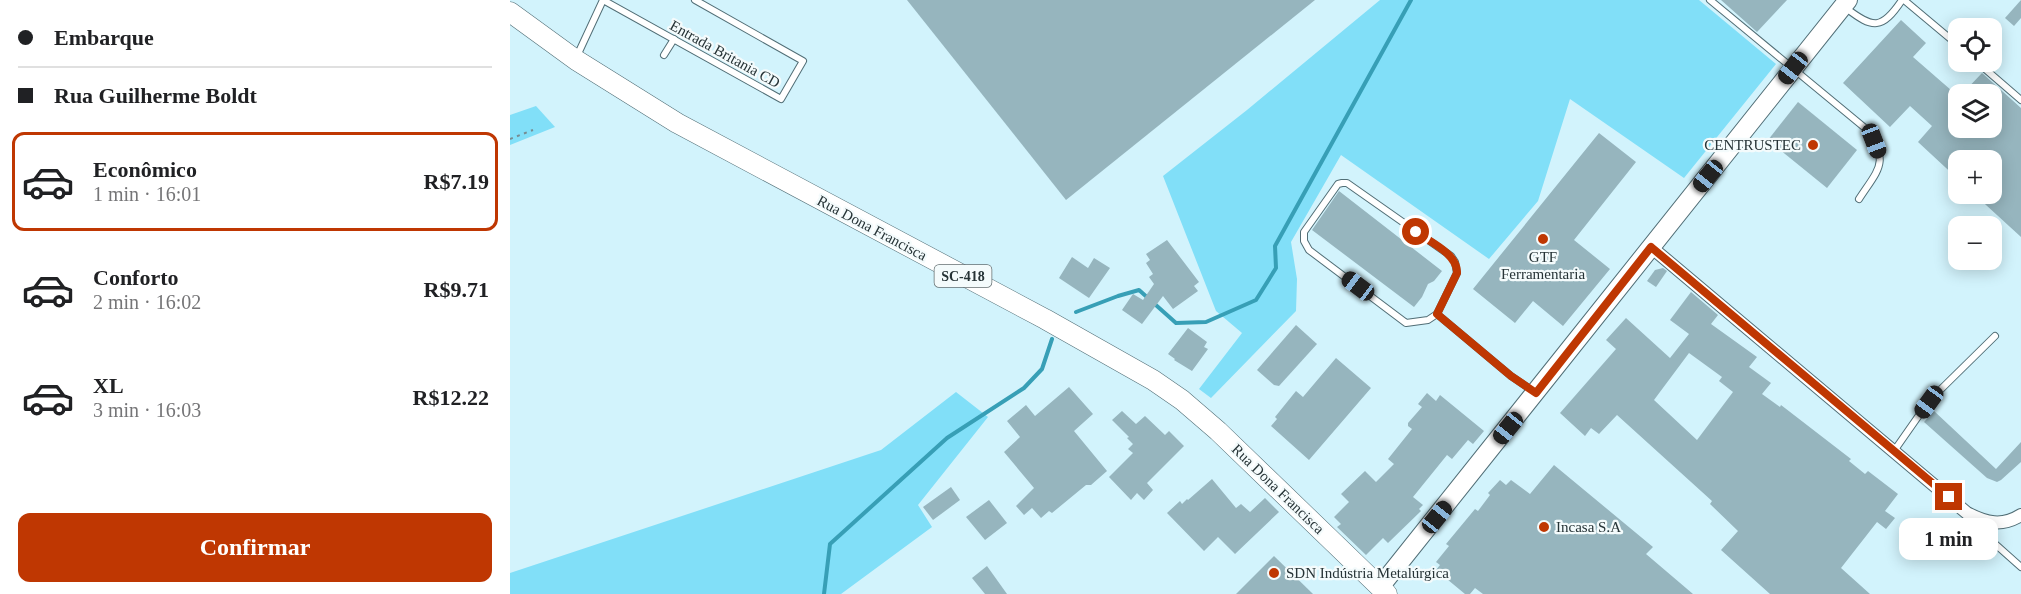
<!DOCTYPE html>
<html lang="pt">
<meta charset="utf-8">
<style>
:root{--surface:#fff;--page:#f2f2f2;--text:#202124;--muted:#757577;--line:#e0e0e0;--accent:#bf3702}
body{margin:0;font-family:Georgia,serif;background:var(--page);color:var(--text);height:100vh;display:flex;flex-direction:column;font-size:22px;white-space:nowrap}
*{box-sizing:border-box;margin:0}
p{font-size:20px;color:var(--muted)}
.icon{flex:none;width:33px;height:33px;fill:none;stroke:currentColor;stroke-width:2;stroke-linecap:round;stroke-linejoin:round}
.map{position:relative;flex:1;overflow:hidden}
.details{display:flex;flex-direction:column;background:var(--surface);width:510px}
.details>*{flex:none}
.hud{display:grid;align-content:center;height:132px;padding:0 18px;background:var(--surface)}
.tools{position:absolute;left:1438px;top:18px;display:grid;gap:12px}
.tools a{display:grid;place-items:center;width:54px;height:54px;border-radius:12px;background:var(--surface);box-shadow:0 3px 15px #0003;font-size:30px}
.end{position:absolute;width:27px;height:27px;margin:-14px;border:8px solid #bf3702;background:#fff;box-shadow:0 0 0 3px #fff}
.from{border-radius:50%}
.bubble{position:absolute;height:42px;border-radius:12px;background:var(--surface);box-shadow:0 3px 15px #0003;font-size:20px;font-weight:700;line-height:42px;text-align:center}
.car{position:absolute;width:18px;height:36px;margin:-18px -9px;border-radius:8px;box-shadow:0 0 4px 2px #0007;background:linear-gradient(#222 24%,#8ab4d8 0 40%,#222 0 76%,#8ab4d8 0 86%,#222 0)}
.hud b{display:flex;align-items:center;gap:21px;height:57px;font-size:22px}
.hud b+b{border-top:2px solid var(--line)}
.hud i{width:15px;height:15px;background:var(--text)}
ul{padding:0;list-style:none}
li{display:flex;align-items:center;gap:18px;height:99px;margin:0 12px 9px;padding:0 6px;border:3px solid transparent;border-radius:12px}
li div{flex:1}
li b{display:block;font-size:22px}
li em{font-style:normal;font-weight:700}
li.selected{border-color:var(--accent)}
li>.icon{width:54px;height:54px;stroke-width:1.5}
.primary-button{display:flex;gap:12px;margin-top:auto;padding:12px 18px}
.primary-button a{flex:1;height:69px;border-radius:12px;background:var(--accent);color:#fff;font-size:24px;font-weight:700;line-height:69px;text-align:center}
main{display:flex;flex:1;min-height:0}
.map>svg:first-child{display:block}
</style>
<main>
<section class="details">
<div class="hud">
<b><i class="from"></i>Embarque</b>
<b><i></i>Rua Guilherme Boldt</b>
</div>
<ul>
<li class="selected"><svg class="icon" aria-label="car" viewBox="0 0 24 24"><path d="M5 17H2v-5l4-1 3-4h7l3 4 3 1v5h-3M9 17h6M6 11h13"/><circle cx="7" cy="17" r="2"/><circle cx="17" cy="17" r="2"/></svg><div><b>Econômico</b><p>1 min · 16:01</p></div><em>R$7.19</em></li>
<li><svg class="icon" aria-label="car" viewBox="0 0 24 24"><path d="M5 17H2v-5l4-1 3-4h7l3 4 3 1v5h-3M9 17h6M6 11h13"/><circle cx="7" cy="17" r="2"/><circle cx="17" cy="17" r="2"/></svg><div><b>Conforto</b><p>2 min · 16:02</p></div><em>R$9.71</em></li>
<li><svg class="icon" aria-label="car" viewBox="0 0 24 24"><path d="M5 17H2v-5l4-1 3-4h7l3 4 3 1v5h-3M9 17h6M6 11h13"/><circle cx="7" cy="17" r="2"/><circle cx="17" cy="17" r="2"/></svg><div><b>XL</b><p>3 min · 16:03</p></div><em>R$12.22</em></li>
</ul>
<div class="primary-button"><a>Confirmar</a></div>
</section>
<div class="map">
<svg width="1511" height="594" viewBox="0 0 1511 594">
<rect width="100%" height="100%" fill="#d2f3fc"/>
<g fill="#81dff8">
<polygon points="870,0 1189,0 1266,64 1174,178 1060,99 1028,201 979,259 831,155 781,242 787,279 786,311 701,398 689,389 732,333 706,311 653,176 737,110"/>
<polygon points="26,106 45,127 0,145 0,115"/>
<polygon points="446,392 478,417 408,505 422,527 331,594 0,594 0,573 371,450"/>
</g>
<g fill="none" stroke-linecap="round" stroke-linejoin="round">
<g stroke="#379fb6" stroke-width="4">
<polyline points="566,312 608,296 629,290 666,323 696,322 746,300 766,268 765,246 901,0"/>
<polyline points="314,594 320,544 437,438 514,388 532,369 542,339"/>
</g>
</g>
<g fill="#96b5be" fill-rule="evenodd">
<polygon points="397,0 805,0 556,200"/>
<polygon points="1211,0 1277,0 1247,32"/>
<polygon points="1511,0 1511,18 1504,26 1495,18"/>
<polygon points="1391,20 1416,43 1403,57 1449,97 1449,128 1482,128 1482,94 1452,94 1472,73 1511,108 1511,237 1464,194 1482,194 1482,160 1449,160 1449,180 1408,142 1422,126 1400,106 1380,127 1333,83"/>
<polygon points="1288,102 1347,150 1317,188 1258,140"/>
<polygon points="1089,133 1126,162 1064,240 1100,269 1053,326 1023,301 1005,323 963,289"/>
<polygon points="829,191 932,271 924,281 918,284 912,297 904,307 802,230"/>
<polygon points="657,240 689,282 684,286 688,291 663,309 653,296 632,324 612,310 623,294 633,300 644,284 639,277 643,274 636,263 640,260 636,254"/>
<polygon points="562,257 578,268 584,258 600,268 579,298 549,278"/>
<polygon points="1153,268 1157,271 1146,287 1137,281 1145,270"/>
<path d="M 1181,292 L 1208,315 L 1201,324 L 1247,357 L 1239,367 L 1261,383 L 1252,394 L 1270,407 L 1271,405 L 1341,459 L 1339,461 L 1355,474 L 1358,471 L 1388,494 L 1375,511 L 1385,518 L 1376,529 L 1367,522 L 1331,568 L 1360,594 L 1260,594 L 1211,550 L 1228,531 L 1200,504 L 1202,501 L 1107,415 L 1089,434 L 1081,428 L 1075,436 L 1050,413 L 1106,349 L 1096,340 L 1116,318 L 1160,358 L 1179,334 L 1160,320 ZM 1179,353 L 1212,377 L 1209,381 L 1223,392 L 1187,440 L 1144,400 Z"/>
<polygon points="786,325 807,344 769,386 764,385 747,370"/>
<polygon points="678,328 697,342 694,347 698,349 682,371 664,360 665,359 658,354"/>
<polygon points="826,358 861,388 799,460 761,426 767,419 765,417 786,391 793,397"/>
<polygon points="559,387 583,414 564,431 597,471 581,485 576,485 542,513 539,511 531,518 522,508 514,515 506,506 524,488 494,452 510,437 497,421 516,405 525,416"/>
<polygon points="917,393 926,401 930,395 974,431 963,444 958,440 942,459 937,455 903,497 913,505 909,509 911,511 878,543 873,538 856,555 827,527 831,524 824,517 839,502 831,494 855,471 866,482 884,464 878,459 902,429 898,426 898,423 912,407 908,404"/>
<polygon points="612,411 626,424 635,416 655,435 659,431 674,446 637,483 643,490 634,500 627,493 621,500 599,477 623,453 618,449 623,444 617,438 619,437 602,420"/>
<polygon points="1424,411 1486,469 1511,442 1511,462 1491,480 1487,482 1477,478 1414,422"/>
<polygon points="1044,465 1143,547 1136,554 1183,594 973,594 965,588 960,594 955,594 926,570 930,565 926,562 939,546 936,544 965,509 968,511 980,495 978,493 990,480 996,485 1001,480 1020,494"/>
<polygon points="702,479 726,508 731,504 740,512 755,498 769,512 725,554 708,537 694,551 657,513 670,501 672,504 677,499 678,500"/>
<polygon points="441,487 450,500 423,520 413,507"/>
<polygon points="479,500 497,523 475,540 456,517"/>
<polygon points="764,556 803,594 726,594"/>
<polygon points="477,566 497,594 475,594 462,578"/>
</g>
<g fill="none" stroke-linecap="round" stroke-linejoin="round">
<g stroke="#516e76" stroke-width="8">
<g id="lane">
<polyline points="93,0 271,99 293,61 185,0"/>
<path d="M 1200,0 L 1355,128 C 1380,162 1370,167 1349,199"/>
<polyline points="1394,0 1449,46"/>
<path d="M 1336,8 C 1363,29 1372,30 1392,0"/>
<polyline points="154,55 164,39"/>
<polyline points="67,56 93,0"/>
<polyline points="1467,62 1511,100"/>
<polygon points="832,183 837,183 941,256 945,262 947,273 927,314 918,320 896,323 799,250 794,241 794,232 828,184"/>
<polyline points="927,314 1001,376 1023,391"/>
<polyline points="1384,451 1419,401 1485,336"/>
<polyline points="1471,520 1484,543 1511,567"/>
</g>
</g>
<g stroke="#516e76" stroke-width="14">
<path id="street" d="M 1141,247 L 1457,513 C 1476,523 1492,527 1511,515"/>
</g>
<g stroke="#516e76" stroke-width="20">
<polyline id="secondary" points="870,587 1338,0"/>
</g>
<g stroke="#516e76" stroke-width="21">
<polyline id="primary" points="0,12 66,60 167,123 535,319 643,380 672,400 708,431 877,594"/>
</g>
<polyline stroke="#778d93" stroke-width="2" stroke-dasharray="3 4.5" stroke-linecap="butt" points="0,139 23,130"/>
<use href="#lane" stroke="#fff" stroke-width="6"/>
<use href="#street" stroke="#fff" stroke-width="12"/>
<use href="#secondary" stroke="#fff" stroke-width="18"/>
<use href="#primary" stroke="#fff" stroke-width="20"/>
</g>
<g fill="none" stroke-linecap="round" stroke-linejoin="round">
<path stroke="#bf3702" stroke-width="8" d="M 906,232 C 920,242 948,254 947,273 L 927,314 L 1001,376 L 1026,393 L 1141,247 L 1439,497"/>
</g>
<g fill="#bf3702" stroke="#f4fbfc" stroke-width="2">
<circle cx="1303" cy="145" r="6"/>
<circle cx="1033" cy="239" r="6"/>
<circle cx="1034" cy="527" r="6"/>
<circle cx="764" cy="573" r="6"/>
</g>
<g text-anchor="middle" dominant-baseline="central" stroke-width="4.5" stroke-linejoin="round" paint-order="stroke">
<rect fill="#f4fbfc" stroke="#646f71" stroke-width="1.5" x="424.5" y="265" width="57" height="22" rx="4.5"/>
<g font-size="14" font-weight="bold" fill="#263336">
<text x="453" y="276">SC-418</text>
</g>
<g font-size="15" fill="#263336" stroke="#f4fbfc">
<text transform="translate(215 54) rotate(29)">Entrada Britania CD</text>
<text transform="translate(362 228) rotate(28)">Rua Dona Francisca</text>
<text transform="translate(768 489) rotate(44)">Rua Dona Francisca</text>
</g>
<g font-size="15" fill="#263336" stroke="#f4fbfc" text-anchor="start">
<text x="1291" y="145" text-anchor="end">CENTRUSTEC</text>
<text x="1033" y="257" text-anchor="middle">GTF<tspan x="1033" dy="17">Ferramentaria</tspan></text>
<text x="1046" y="527">Incasa S.A</text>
<text x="776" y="573">SDN Indústria Metalúrgica</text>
</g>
</g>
</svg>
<div class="tools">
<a><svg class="icon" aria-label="locate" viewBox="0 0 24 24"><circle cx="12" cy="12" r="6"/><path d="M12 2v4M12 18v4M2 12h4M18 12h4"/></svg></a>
<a><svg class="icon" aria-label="layers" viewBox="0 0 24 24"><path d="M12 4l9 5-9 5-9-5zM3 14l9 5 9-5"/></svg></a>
<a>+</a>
<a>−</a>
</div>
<i class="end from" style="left:906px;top:232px"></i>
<i class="end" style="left:1439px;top:497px"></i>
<div class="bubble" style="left:1389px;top:518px;width:99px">1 min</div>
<i class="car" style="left:1283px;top:68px;rotate:218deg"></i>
<i class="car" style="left:1364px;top:141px;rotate:159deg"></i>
<i class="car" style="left:1198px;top:176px;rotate:219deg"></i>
<i class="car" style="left:848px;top:286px;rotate:307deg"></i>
<i class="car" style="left:1419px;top:402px;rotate:216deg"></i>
<i class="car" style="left:998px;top:428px;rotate:219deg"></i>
<i class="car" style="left:927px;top:517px;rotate:39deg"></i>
</div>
</main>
